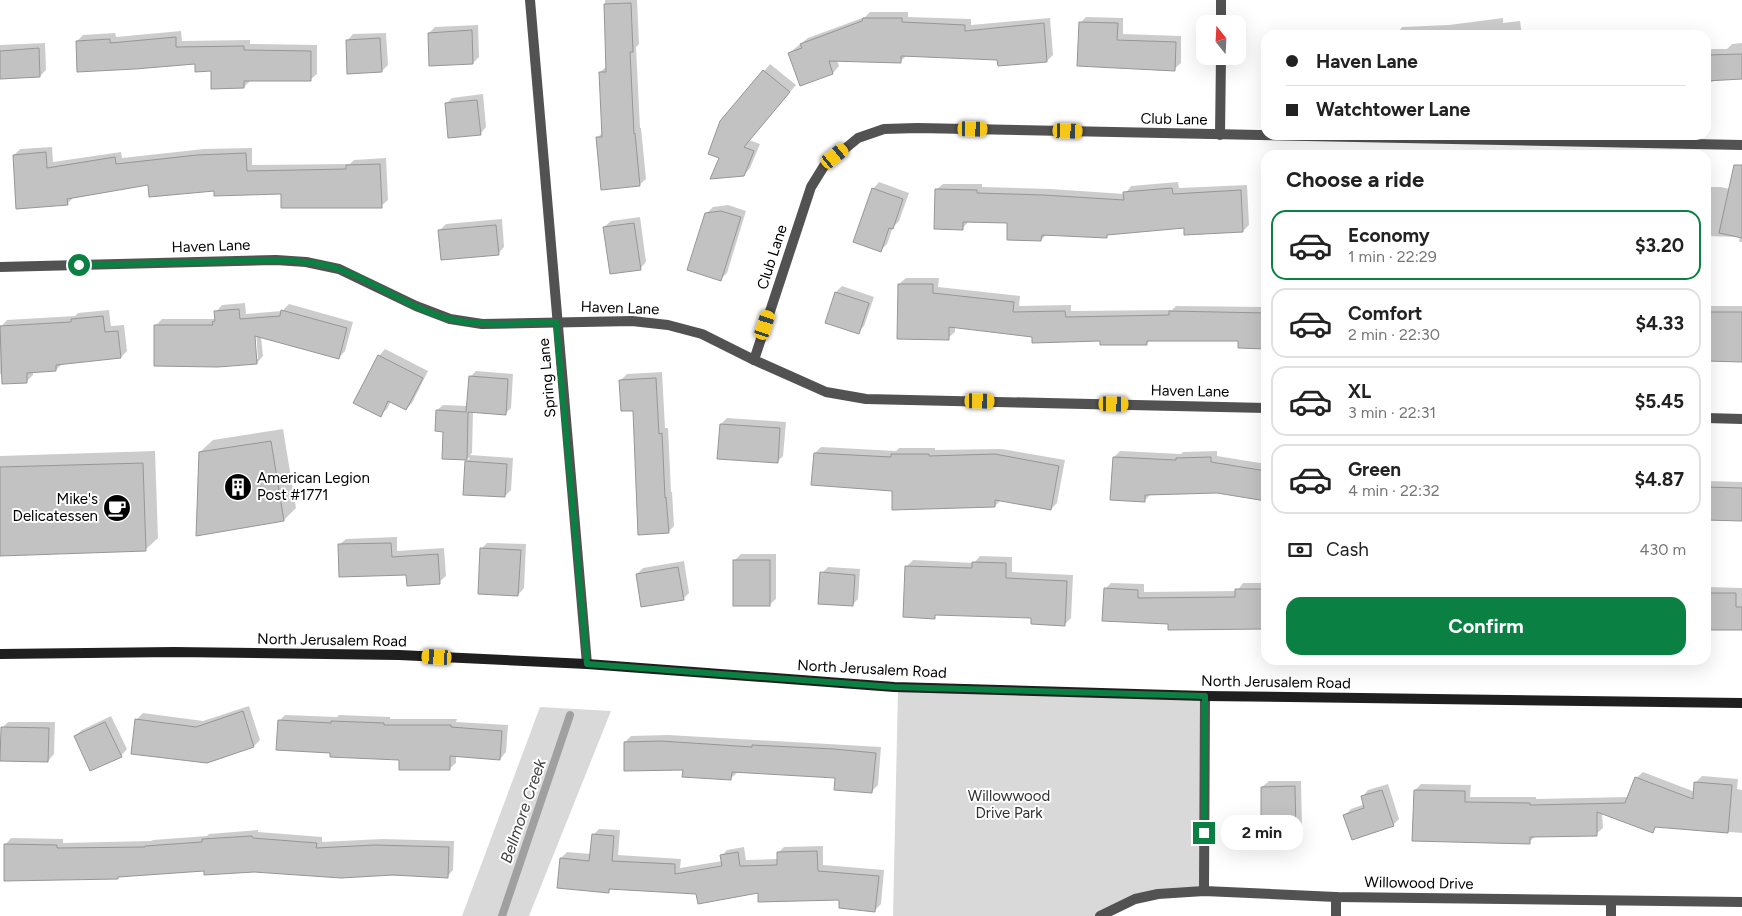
<!DOCTYPE html>
<meta charset="utf-8">
<style>
:root{--surface:#fff;--page:#f2f2f2;--text:#222;--muted:#767676;--line:#e0e0e0;--accent:#0b8043}
body{margin:0;font-family:Figtree,sans-serif;background:var(--page);color:var(--text);height:100vh;display:flex;flex-direction:column;font-size:19px;white-space:nowrap}
*{box-sizing:border-box;margin:0}
p{font-size:16px;color:var(--muted)}
.icon{flex:none;width:28px;height:28px;fill:none;stroke:currentColor;stroke-width:2;stroke-linecap:round;stroke-linejoin:round}
.map{position:relative;flex:1;overflow:hidden}
.side{position:absolute;left:1261px;top:150px;width:450px;height:515px;display:flex;flex-direction:column;background:var(--surface);border-radius:15px;box-shadow:0 5px 20px #0002}
.side>*{flex:none}
.hud{position:absolute;left:1261px;top:30px;width:450px;height:110px;border-radius:15px;box-shadow:0 5px 20px #0002;display:grid;align-content:center;height:110px;padding:0 25px;background:var(--surface)}
.needle{width:32px;rotate:342deg}
.tools{position:absolute;left:1196px;top:15px;display:grid;gap:10px}
.tools a{display:grid;place-items:center;width:50px;height:50px;border-radius:10px;background:var(--surface);box-shadow:0 5px 20px #0002;font-size:25px}
.end{position:absolute;width:22px;height:22px;margin:-11px;border:6px solid #0b8043;background:#fff;box-shadow:0 0 0 2px #fff}
.from{border-radius:50%}
.bubble{position:absolute;height:35px;border-radius:15px;background:var(--surface);box-shadow:0 5px 20px #0002;font-size:16px;font-weight:700;line-height:35px;text-align:center}
.car{position:absolute;width:15px;height:30px;margin:-15px -8px;border-radius:6px;box-shadow:0 0 4px 1px #0007;background:linear-gradient(#f5c518 24%,#345 0 40%,#f5c518 0 76%,#345 0 86%,#f5c518 0)}
.hud b{display:flex;align-items:center;gap:18px;height:48px;font-size:19px}
.hud b+b{border-top:1px solid var(--line)}
.hud i{width:12px;height:12px;background:var(--text)}
ul{padding:0;list-style:none}
li{display:flex;align-items:center;gap:15px;height:70px;margin:0 10px 8px;padding:0 15px;border:2px solid var(--line);border-radius:15px}
li div{flex:1}
li b{display:block;font-size:19px}
li em{font-style:normal;font-weight:700}
li.current{border-color:var(--accent)}
li>.icon{width:45px;height:45px;stroke-width:1.5}
h2{padding:0 25px;font-size:22px;line-height:60px}
.pay{display:flex;align-items:center;gap:12px;height:55px;padding:0 25px;font-size:19px}
.pay p{margin-inline-start:auto}
.action{display:flex;gap:10px;margin-top:auto;padding:10px 25px}
.action a{flex:1;height:58px;border-radius:15px;background:var(--accent);color:#fff;font-size:20px;font-weight:700;line-height:58px;text-align:center}
.map>svg:first-child{display:block}
</style>
<div class="map">
<svg width="1742" height="916" viewBox="0 0 1742 916">
<rect width="100%" height="100%" fill="#fff"/>
<g fill="#d9d9d9">
<polygon points="898,690 1204,698 1205,889 1136,897 1100,916 893,916"/>
<polygon points="540,707 611,711 529,916 462,916"/>
</g>
<g fill="#0003" fill-rule="evenodd">
<polygon points="605,0 637,0 639,44 636,47 640,128 641,128 646,179 639,185 597,138 603,132 600,72 607,66"/>
<polygon points="870,12 908,12 908,17 971,19 971,25 1050,18 1053,55 1047,61 907,55 900,62 837,60 839,66 833,73 801,84 789,53 808,38 865,17"/>
<polygon points="1086,17 1123,18 1123,34 1181,36 1181,63 1174,69 1080,23"/>
<polygon points="1503,18 1503,23 1520,21 1522,35 1333,35 1336,32 1396,35 1402,27 1449,25"/>
<polygon points="478,25 479,57 473,63 429,33 435,27"/>
<polygon points="1290,30 1303,35 1285,35"/>
<polygon points="181,31 182,41 250,40 250,44 317,45 317,74 310,80 250,81 244,87 196,62 77,41 83,35 115,33 116,37"/>
<polygon points="386,33 388,65 382,71 347,41 353,34"/>
<polygon points="45,43 46,70 40,76 0,78 0,45"/>
<polygon points="1742,43 1742,78 1715,79 1712,82 1706,82 1706,49 1727,49 1732,44"/>
<polygon points="770,64 796,85 749,140 760,144 750,168 744,175 720,157 722,121"/>
<polygon points="483,94 486,127 480,134 446,104 452,98"/>
<polygon points="52,147 53,162 121,152 122,158 204,149 252,148 252,165 350,164 354,160 386,158 388,200 381,206 282,193 149,184 73,198 67,204 14,155 20,149"/>
<polygon points="879,182 909,193 899,221 893,227 887,244 881,250 873,189"/>
<polygon points="1178,182 1179,188 1247,185 1249,225 1243,231 1185,227 1110,233 1106,237 1047,234 1041,240 1008,222 969,221 962,229 936,190 943,184 982,184 982,187 1050,189 1125,194 1131,186"/>
<polygon points="1706,187 1721,187 1742,192 1742,242 1739,242 1740,237 1706,236"/>
<polygon points="728,205 746,211 727,273 721,279 706,214 713,207"/>
<polygon points="640,217 646,262 640,269 604,227 611,221"/>
<polygon points="502,219 504,247 498,254 439,231 446,224"/>
<polygon points="906,278 939,278 938,287 1020,296 1019,306 1071,305 1071,311 1172,310 1176,306 1266,307 1266,347 1239,347 1239,340 1150,340 1146,344 1033,336 955,327 955,332 948,338 899,284"/>
<polygon points="842,286 874,297 864,326 858,332 836,292"/>
<path d="M 245,303 L 246,314 L 282,311 L 289,304 L 353,322 L 345,351 L 339,358 L 261,337 L 263,356 L 257,363 L 156,325 L 162,319 L 216,319 L 216,312 L 222,305 ZM 253,330 L 256,330 L 258,359 L 256,359 Z"/>
<polygon points="1710,306 1742,306 1742,361 1706,360 1706,310"/>
<polygon points="109,310 111,326 124,325 127,351 121,357 63,363 56,370 33,371 33,375 27,381 0,374 0,328 7,320 75,316 78,313"/>
<polygon points="385,349 428,371 412,403 406,409 391,401 387,409 380,415 379,356"/>
<polygon points="476,371 513,374 511,408 506,413 473,411 472,453 470,455 513,458 511,490 505,496 466,462 470,458 444,458 444,431 437,410 443,405 468,406 470,377"/>
<polygon points="662,372 665,428 668,428 671,492 672,492 674,526 668,532 634,410 621,380 627,374"/>
<polygon points="727,418 786,422 783,456 777,462 721,424"/>
<polygon points="283,429 296,508 284,520 200,452 213,440"/>
<polygon points="821,447 896,451 899,448 935,448 935,450 1002,449 1065,460 1057,503 1051,509 1001,500 995,506 893,489 815,453"/>
<polygon points="155,451 158,538 145,550 0,554 0,456"/>
<polygon points="1120,451 1181,454 1183,452 1217,451 1217,456 1266,464 1266,500 1217,492 1150,495 1144,501 1114,457"/>
<polygon points="1706,481 1742,482 1742,520 1706,519"/>
<polygon points="397,537 397,551 444,548 446,576 439,582 407,573 339,545 346,539"/>
<polygon points="487,543 526,544 524,588 518,595 481,549"/>
<polygon points="741,554 776,554 776,599 769,605 735,560"/>
<polygon points="980,556 1012,557 1012,572 1073,575 1071,618 1064,625 1033,617 937,614 934,617 906,567 913,560 974,563"/>
<polygon points="684,561 689,593 683,599 637,574 643,568"/>
<polygon points="828,567 860,569 858,599 852,605 822,573"/>
<polygon points="1111,583 1144,584 1144,592 1237,591 1243,583 1266,583 1266,628 1169,628 1169,622 1105,589"/>
<polygon points="1708,587 1742,588 1742,629 1706,629 1706,589"/>
<polygon points="249,706 260,740 254,746 136,720 143,713 203,721"/>
<polygon points="285,715 337,717 339,715 390,717 390,719 457,719 456,722 508,725 506,752 500,759 456,755 456,763 449,769 400,759 331,752 279,721"/>
<polygon points="111,716 127,749 121,756 75,736 82,730"/>
<polygon points="8,722 55,722 54,754 48,761 2,728"/>
<polygon points="668,735 881,747 878,785 872,791 837,777 738,772 731,778 684,768 625,742 631,736"/>
<polygon points="1643,772 1695,792 1696,782 1702,776 1738,779 1737,789 1742,790 1742,833 1658,826 1652,831 1602,813 1603,828 1596,834 1536,836 1529,842 1415,790 1421,784 1471,785 1470,797 1536,797 1536,799 1629,797 1636,778"/>
<polygon points="1269,781 1301,781 1302,829 1295,835 1262,787"/>
<polygon points="1388,784 1399,819 1393,825 1345,815 1351,809 1365,804 1362,797 1368,790"/>
<polygon points="599,829 620,830 618,855 681,859 680,868 722,861 721,856 727,850 744,847 746,860 778,859 778,853 784,847 823,846 823,865 884,870 881,904 875,910 841,898 759,892 697,892 612,888 609,891 561,858 567,852 591,854 593,835"/>
<polygon points="258,830 258,832 322,837 322,842 382,839 454,841 453,870 447,877 205,870 119,876 118,878 5,845 11,838 63,839 63,843 151,841 153,840 207,836 209,834"/>
</g>
<g fill="none" stroke-linecap="round" stroke-linejoin="round">
<polyline stroke="#a0a0a0" stroke-width="8" points="502,916 570,715"/>
</g>
<g fill="#c2c2c2" stroke="#969696">
<polygon points="631,3 633,52 630,52 634,134 635,133 640,186 601,190 596,137 602,137 599,72 606,72 604,4"/>
<polygon points="863,18 902,18 902,22 965,25 965,31 1044,23 1047,62 998,66 997,60 901,56 901,63 829,61 833,74 800,86 788,53 802,48 800,44 862,21"/>
<polygon points="1079,22 1118,23 1117,40 1176,42 1175,71 1077,66"/>
<polygon points="472,30 473,64 429,66 428,33"/>
<polygon points="176,37 176,47 244,46 244,50 311,51 311,81 244,81 244,88 211,89 211,71 195,72 195,64 135,69 77,72 76,41 110,39 110,43"/>
<polygon points="380,38 382,72 347,74 346,40"/>
<polygon points="39,48 40,77 0,79 0,51"/>
<polygon points="1742,54 1742,79 1706,81 1706,55"/>
<polygon points="763,70 790,92 744,147 754,151 744,176 710,179 719,158 708,154 720,121"/>
<polygon points="477,100 481,135 448,138 445,103"/>
<polygon points="46,152 47,168 115,157 116,164 197,155 246,153 247,171 346,169 346,165 380,164 382,208 281,208 281,194 214,196 214,191 149,197 148,185 67,199 68,205 16,209 13,155"/>
<polygon points="1734,165 1742,165 1742,238 1719,233"/>
<polygon points="872,188 903,199 893,229 889,228 881,252 853,242"/>
<polygon points="1172,188 1173,194 1241,190 1243,232 1184,235 1184,228 1107,235 1107,238 1042,235 1041,241 1007,240 1007,223 963,222 963,230 934,229 935,189 977,190 977,193 1043,195 1124,200 1123,192"/>
<polygon points="721,211 741,217 721,281 687,270 705,213"/>
<polygon points="634,223 641,270 610,274 603,227"/>
<polygon points="496,225 499,255 441,260 438,230"/>
<polygon points="898,284 933,284 933,293 1014,302 1013,312 1065,311 1066,317 1169,315 1169,311 1266,313 1266,349 1238,348 1238,341 1147,341 1147,345 1100,345 1100,341 1032,343 1032,337 949,327 949,340 897,339"/>
<polygon points="835,292 869,303 859,334 825,323"/>
<polygon points="239,309 240,319 280,316 281,310 347,328 339,359 255,336 257,364 218,367 154,366 154,325 213,325 212,322 215,321 214,311"/>
<polygon points="1706,312 1742,312 1742,362 1706,361"/>
<polygon points="103,316 105,332 118,331 121,358 56,365 56,371 27,373 27,383 2,384 0,326 71,322 71,319"/>
<polygon points="378,355 423,378 406,410 388,401 381,417 353,403"/>
<polygon points="469,376 508,379 506,415 468,412 467,460 442,459 443,432 435,431 436,410 466,412"/>
<polygon points="656,378 659,434 662,433 665,498 666,497 669,533 638,535 633,411 621,411 619,380"/>
<polygon points="720,424 780,428 778,463 717,459"/>
<polygon points="271,441 284,521 196,536 199,452"/>
<polygon points="814,453 891,457 891,454 929,454 929,456 995,454 1059,466 1051,510 995,500 995,507 892,510 892,491 811,485"/>
<polygon points="1113,457 1176,460 1176,458 1211,457 1211,462 1266,471 1266,501 1217,493 1145,495 1145,502 1110,500"/>
<polygon points="465,461 507,464 505,497 463,495"/>
<polygon points="143,463 146,551 0,556 0,467"/>
<polygon points="1706,487 1742,488 1742,521 1706,520"/>
<polygon points="391,543 392,557 438,554 440,584 407,586 406,575 339,577 338,544"/>
<polygon points="480,548 521,550 518,596 478,594"/>
<rect x="733" y="560" width="37" height="46"/>
<polygon points="972,562 1006,563 1006,578 1067,581 1065,626 1031,624 1031,618 935,615 935,619 903,617 905,566 972,568"/>
<polygon points="678,567 684,600 641,607 636,574"/>
<polygon points="820,572 855,575 853,606 818,604"/>
<polygon points="1104,588 1138,590 1138,598 1235,597 1235,589 1266,589 1266,629 1168,630 1168,624 1102,621"/>
<polygon points="1706,593 1736,593 1736,607 1742,607 1742,630 1706,630"/>
<polygon points="243,711 254,747 207,763 131,754 135,719 196,727"/>
<polygon points="278,720 331,723 331,721 384,723 384,725 451,725 451,727 502,731 500,760 450,756 450,770 399,770 399,760 330,757 330,753 276,750"/>
<polygon points="105,722 122,757 90,771 74,736"/>
<polygon points="1,727 49,728 48,762 0,761"/>
<polygon points="661,741 752,747 752,745 834,749 876,753 872,793 834,790 835,778 732,772 731,780 682,777 683,770 624,771 624,742"/>
<polygon points="1635,777 1693,799 1694,782 1732,785 1728,833 1655,827 1653,833 1597,812 1597,836 1530,837 1530,844 1412,841 1414,790 1465,791 1465,802 1530,803 1530,805 1625,803"/>
<polygon points="1295,786 1296,836 1261,836 1261,787"/>
<polygon points="1382,790 1394,826 1352,840 1343,815 1364,808 1361,796"/>
<polygon points="592,834 614,836 612,861 675,864 675,874 722,866 720,855 738,852 740,866 777,865 777,852 817,851 818,871 879,876 875,912 839,908 839,900 758,902 758,893 698,904 696,894 609,889 609,893 557,888 560,858 589,861"/>
<polygon points="252,836 253,838 317,843 316,848 375,845 449,847 448,878 393,875 341,878 254,872 204,875 204,871 118,877 118,879 4,881 4,844 57,845 57,848 145,847 145,846 202,842 202,839"/>
</g>
<g fill="none" stroke-linecap="round" stroke-linejoin="round">
<g stroke="#525252" stroke-width="10">
<polyline points="530,0 587,664"/>
<polyline points="1221,24 1221,0"/>
<polyline points="1220,135 1221,56"/>
<polyline points="0,267 276,260 306,262 339,269 416,306 450,319 482,324 632,321 668,325 702,334 754,360 826,392 866,399 1266,408"/>
<polyline points="754,360 811,187 824,166 858,138 884,129 917,128 1742,145"/>
<polyline points="1706,418 1742,419"/>
<polyline points="1204,891 1205,696"/>
<polyline points="1100,916 1135,899 1158,894 1204,891 1336,897 1742,902"/>
<polyline points="1336,916 1336,897"/>
<polyline points="1611,916 1611,902"/>
</g>
<polyline stroke="#1f1f1f" stroke-width="10" points="0,654 174,652 399,655 587,664 894,687 1205,696 1742,703"/>
</g>
<g fill="none" stroke-linecap="round" stroke-linejoin="round">
<path stroke="#0b8043" stroke-width="6" d="M 79,265 L 276,260 C 297,261 319,262 339,269 C 377,283 411,309 450,319 C 485,327 521,323 556,322 L 587,664 L 894,687 L 1205,696 L 1204,833"/>
</g>
<defs>
<g id="building-disc" transform="scale(1.4375)"><circle r="9.5" fill="#000" stroke="#fff"/><path d="M-4-6H4V6H1V3H-1V6H-4ZM-2.5-4.3h1.7v1.8h-1.7ZM.8-4.3h1.7v1.8H.8ZM-2.5-1h1.7V.8h-1.7ZM.8-1h1.7V.8H.8Z" fill="#fff"/></g>
<g id="cafe-disc" transform="scale(1.4375)"><circle r="9.5" fill="#000" stroke="#fff"/><path d="M-5.5-4.5H6V0H3Q3 3.5 0 3.5H-2.5Q-5.5 3.5-5.5 0ZM3-3.2v2h1.7v-2ZM-6 4.5H4V6H-6Z" fill="#fff"/></g>
</defs>
<g fill-rule="evenodd">
<use href="#building-disc" x="238" y="487"/>
<use href="#cafe-disc" x="117" y="508"/>
</g>
<g text-anchor="middle" dominant-baseline="central" stroke-width="4" stroke-linejoin="round" paint-order="stroke">
<g font-size="15" fill="#000" stroke="#fff">
<text transform="translate(1174 119) rotate(1)">Club Lane</text>
<text transform="translate(211 246) rotate(-2)">Haven Lane</text>
<text transform="translate(772 257) rotate(-72)">Club Lane</text>
<text transform="translate(620 308) rotate(2)">Haven Lane</text>
<text transform="translate(547 378) rotate(-95)">Spring Lane</text>
<text transform="translate(1190 391) rotate(1)">Haven Lane</text>
<text transform="translate(332 640) rotate(1)">North Jerusalem Road</text>
<text transform="translate(872 669) rotate(3)">North Jerusalem Road</text>
<text transform="translate(1276 682) rotate(1)">North Jerusalem Road</text>
<text transform="translate(1419 883) rotate(1)">Willowood Drive</text>
</g>
<g font-size="15" fill="#000" stroke="#fff" text-anchor="start">
<text x="257" y="478">American Legion<tspan x="257" dy="17">Post #1771</tspan></text>
<text x="98" y="499" text-anchor="end">Mike's<tspan x="98" dy="17">Delicatessen</tspan></text>
</g>
<g font-size="15" fill="#303030" stroke="#fff">
<text x="1009" y="796">Willowwood<tspan x="1009" dy="17">Drive Park</tspan></text>
</g>
<g font-size="16" font-style="italic" fill="#414141" stroke="#fff">
<text transform="translate(523 811) rotate(-71)">Bellmore Creek</text>
</g>
</g>
</svg>
<div class="tools">
<a><svg class="needle" viewBox="-14 -14 28 28"><path d="M0-13l5 13h-10z" fill="#e53935"/><path d="M0 13l5-13h-10z" fill="#767676"/></svg></a>
</div>
<i class="end from" style="left:79px;top:265px"></i>
<i class="end" style="left:1204px;top:833px"></i>
<div class="bubble" style="left:1221px;top:815px;width:82px">2 min</div>
<i class="car" style="left:973px;top:129px;rotate:91deg"></i>
<i class="car" style="left:1068px;top:131px;rotate:92deg"></i>
<i class="car" style="left:835px;top:156px;rotate:51deg"></i>
<i class="car" style="left:765px;top:325px;rotate:18deg"></i>
<i class="car" style="left:980px;top:401px;rotate:91deg"></i>
<i class="car" style="left:1114px;top:404px;rotate:91deg"></i>
<i class="car" style="left:437px;top:657px;rotate:273deg"></i>
<div class="hud">
<b><i class="from"></i>Haven Lane</b>
<b><i></i>Watchtower Lane</b>
</div>
<section class="side">
<h2>Choose a ride</h2>
<ul>
<li class="current"><svg class="icon" aria-label="car" viewBox="0 0 24 24"><path d="M5 17H2v-5l4-1 3-4h7l3 4 3 1v5h-3M9 17h6M6 11h13"/><circle cx="7" cy="17" r="2"/><circle cx="17" cy="17" r="2"/></svg><div><b>Economy</b><p>1 min · 22:29</p></div><em>$3.20</em></li>
<li><svg class="icon" aria-label="car" viewBox="0 0 24 24"><path d="M5 17H2v-5l4-1 3-4h7l3 4 3 1v5h-3M9 17h6M6 11h13"/><circle cx="7" cy="17" r="2"/><circle cx="17" cy="17" r="2"/></svg><div><b>Comfort</b><p>2 min · 22:30</p></div><em>$4.33</em></li>
<li><svg class="icon" aria-label="car" viewBox="0 0 24 24"><path d="M5 17H2v-5l4-1 3-4h7l3 4 3 1v5h-3M9 17h6M6 11h13"/><circle cx="7" cy="17" r="2"/><circle cx="17" cy="17" r="2"/></svg><div><b>XL</b><p>3 min · 22:31</p></div><em>$5.45</em></li>
<li><svg class="icon" aria-label="car" viewBox="0 0 24 24"><path d="M5 17H2v-5l4-1 3-4h7l3 4 3 1v5h-3M9 17h6M6 11h13"/><circle cx="7" cy="17" r="2"/><circle cx="17" cy="17" r="2"/></svg><div><b>Green</b><p>4 min · 22:32</p></div><em>$4.87</em></li>
</ul>
<div class="pay"><svg class="icon" aria-label="cash" viewBox="0 0 24 24"><path d="M3 7h18v10H3z"/><circle cx="12" cy="12" r="2"/></svg>Cash<p>430 m</p></div>
<div class="action"><a>Confirm</a></div>
</section>
</div>
